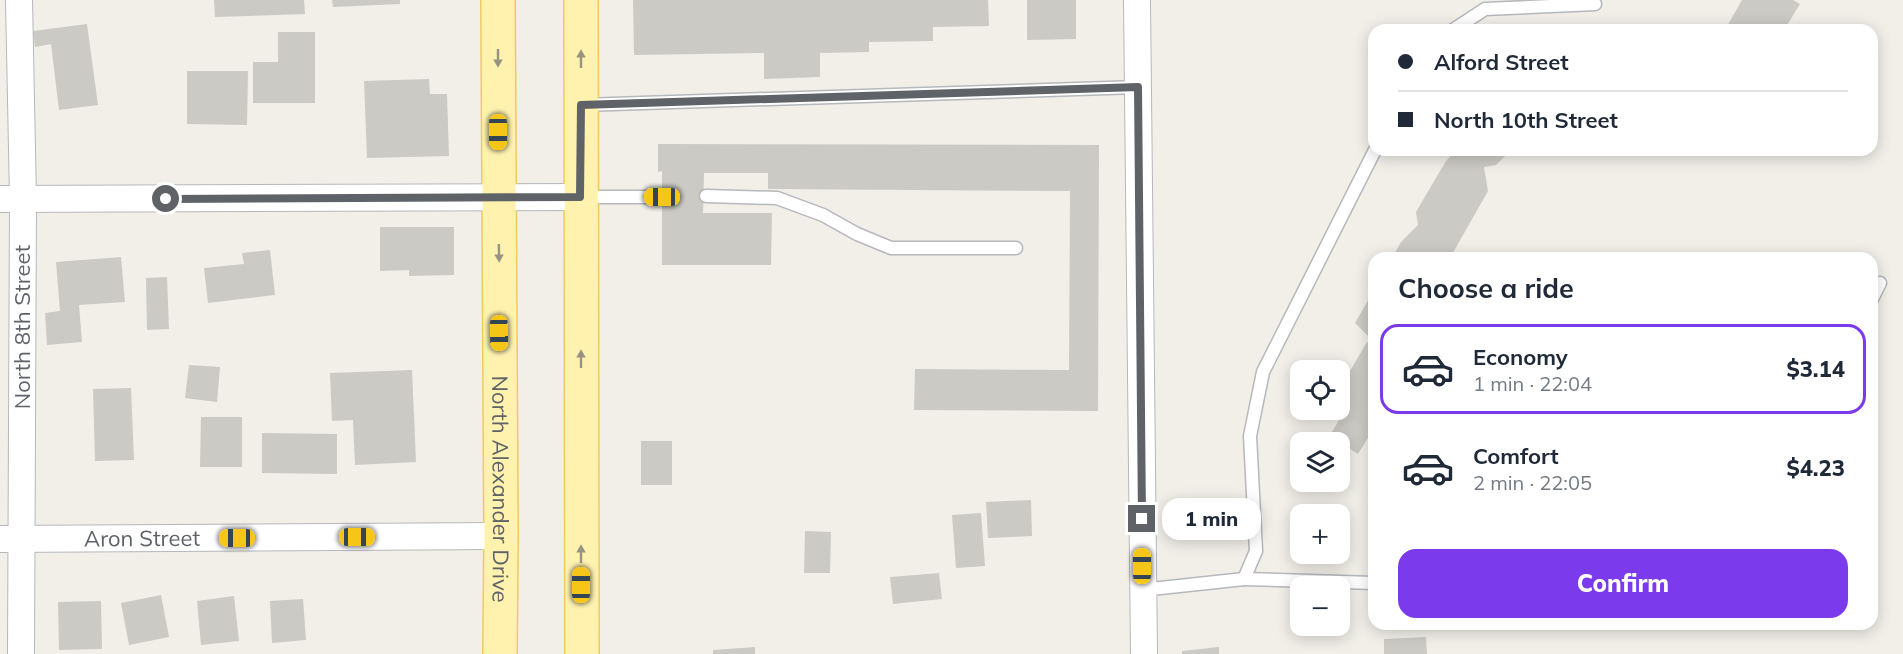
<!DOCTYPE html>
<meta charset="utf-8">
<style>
:root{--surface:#fff;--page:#f2f2f3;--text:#1f2937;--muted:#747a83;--line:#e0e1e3;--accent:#7c3aed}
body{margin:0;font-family:Mulish,sans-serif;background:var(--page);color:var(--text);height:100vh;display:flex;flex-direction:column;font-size:22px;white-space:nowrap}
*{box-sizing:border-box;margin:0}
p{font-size:20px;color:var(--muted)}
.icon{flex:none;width:33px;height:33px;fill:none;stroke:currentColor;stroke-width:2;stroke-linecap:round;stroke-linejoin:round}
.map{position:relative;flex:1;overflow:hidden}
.drawer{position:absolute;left:1368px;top:252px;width:510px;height:378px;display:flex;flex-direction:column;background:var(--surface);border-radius:18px;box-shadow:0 3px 15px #0003}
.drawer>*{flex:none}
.banner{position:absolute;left:1368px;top:24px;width:510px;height:132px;border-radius:18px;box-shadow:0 3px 15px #0003;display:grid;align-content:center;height:132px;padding:0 30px;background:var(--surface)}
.fabs{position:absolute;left:1290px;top:360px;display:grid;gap:12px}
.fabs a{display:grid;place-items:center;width:60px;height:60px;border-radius:12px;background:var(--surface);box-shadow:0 3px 15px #0003;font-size:30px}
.end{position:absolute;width:27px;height:27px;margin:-14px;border:8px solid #5f6368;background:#fff;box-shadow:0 0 0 3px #fff}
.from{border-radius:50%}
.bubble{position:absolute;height:42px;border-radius:18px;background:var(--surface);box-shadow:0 3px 15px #0003;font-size:20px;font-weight:800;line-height:42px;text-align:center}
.car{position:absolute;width:18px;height:36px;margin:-18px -9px;border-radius:8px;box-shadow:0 0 4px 2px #0007;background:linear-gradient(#f5c518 24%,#345 0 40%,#f5c518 0 76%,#345 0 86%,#f5c518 0)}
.banner b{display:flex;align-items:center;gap:21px;height:57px;font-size:22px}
.banner b+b{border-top:2px solid var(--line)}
.banner i{width:15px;height:15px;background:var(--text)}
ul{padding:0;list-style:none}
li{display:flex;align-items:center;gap:18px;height:90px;margin:0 12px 9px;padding:0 18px;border:3px solid transparent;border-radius:18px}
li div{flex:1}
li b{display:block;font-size:22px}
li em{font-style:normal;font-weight:800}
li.selected{border-color:var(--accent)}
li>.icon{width:54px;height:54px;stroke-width:1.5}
h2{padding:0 30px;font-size:27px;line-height:72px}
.primary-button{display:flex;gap:12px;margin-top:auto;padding:12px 30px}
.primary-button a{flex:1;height:69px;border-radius:18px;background:var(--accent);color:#fff;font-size:24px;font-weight:800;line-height:69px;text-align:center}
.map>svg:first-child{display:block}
</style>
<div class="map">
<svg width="1903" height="654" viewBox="0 0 1903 654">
<rect width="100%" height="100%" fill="#f1efe8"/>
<g fill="#cccac5">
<polygon points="214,0 304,0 305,14 215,17"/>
<polygon points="332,0 400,0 400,4 333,7"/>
<polygon points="633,0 988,0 989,26 933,27 933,41 869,42 869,52 820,53 820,77 764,79 764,53 634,55"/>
<polygon points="1027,0 1076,0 1076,39 1027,40"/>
<polygon points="1742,0 1793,0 1800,4 1784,30 1725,30"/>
<polygon points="87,24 98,105 59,110 51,44 35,47 33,31"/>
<polygon points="278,32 315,32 315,103 253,103 253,62 278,62"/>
<polygon points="187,71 248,71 247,125 187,124"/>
<polygon points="429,79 430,94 447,94 449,156 367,158 364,81"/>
<polygon points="658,144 1099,145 1098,411 914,410 915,369 1069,370 1070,191 768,189 768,173 704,173 703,213 772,213 771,265 662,265 662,171 658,172"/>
<polygon points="1456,150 1511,150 1496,165 1484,167 1488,191 1450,258 1392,258 1401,242 1418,225 1416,212 1446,161"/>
<polygon points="380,227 454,227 454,275 409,276 409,270 380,271"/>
<polygon points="270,250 275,295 208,303 204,268 244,264 242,253"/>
<polygon points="121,257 125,302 79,305 82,342 47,345 45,313 60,311 56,262"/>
<polygon points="167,277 169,329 147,330 146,278"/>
<polygon points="1374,290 1374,342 1355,323"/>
<polygon points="1367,342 1374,346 1374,428 1358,454 1350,449 1342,464 1340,462 1340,442 1326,442 1348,405 1340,400 1340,388"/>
<polygon points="189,365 220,367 217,402 185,398"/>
<polygon points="412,370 416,462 355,465 353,420 332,421 330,373"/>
<polygon points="131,388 134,460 95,461 93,389"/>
<polygon points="201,417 242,417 242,467 200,467"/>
<polygon points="262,433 337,434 337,474 262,473"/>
<rect x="641" y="441" width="31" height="44"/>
<polygon points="1031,500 1032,536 988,538 986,502"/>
<polygon points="981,513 985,566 956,568 952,515"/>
<polygon points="805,531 831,532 830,573 804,573"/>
<polygon points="939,573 942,599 893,604 890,577"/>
<polygon points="161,595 169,637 129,645 121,603"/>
<polygon points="234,596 239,641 201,645 197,601"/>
<polygon points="303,599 306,640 272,643 270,601"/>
<polygon points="101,601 102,649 59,650 58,602"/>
<polygon points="1426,637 1427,654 1384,654 1384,639"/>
<polygon points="755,647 755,654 713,654 713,650"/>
<polygon points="1219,647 1219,654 1182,654 1182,651"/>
</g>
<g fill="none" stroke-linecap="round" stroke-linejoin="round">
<g stroke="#b5b8bc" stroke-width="15">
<g id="service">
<polyline points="1453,30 1485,9 1595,4"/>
<polyline points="582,105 1138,87"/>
<polyline points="706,196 777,198 823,215 857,234 891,248 1016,248"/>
<polyline points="581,197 662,197"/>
<polyline points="1872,299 1880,283"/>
<polyline points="1244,579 1374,583"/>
<polyline points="1142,590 1244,579 1256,551 1250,436 1263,372 1375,150"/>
</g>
</g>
<g stroke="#b5b8bc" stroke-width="28">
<g id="minor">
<polyline points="19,0 23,199 21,654"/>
<polyline points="1137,0 1144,654"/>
<polyline points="0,199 580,197"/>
<path id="s1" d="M 0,539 L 501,536"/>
</g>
</g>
<g stroke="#f2c960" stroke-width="36">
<g id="primary">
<path id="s2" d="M 498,0 L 501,536 L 500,654"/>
<polyline points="581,0 582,654"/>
</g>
</g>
<use href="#service" stroke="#fff" stroke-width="12"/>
<use href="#minor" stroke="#fff" stroke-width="26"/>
<use href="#primary" stroke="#fff2af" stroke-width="33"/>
</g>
<defs><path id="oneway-solid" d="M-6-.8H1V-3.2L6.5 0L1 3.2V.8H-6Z" transform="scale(1.5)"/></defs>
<g fill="#979581">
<use href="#oneway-solid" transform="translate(498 58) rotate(90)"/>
<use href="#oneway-solid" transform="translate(581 59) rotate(-90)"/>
<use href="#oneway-solid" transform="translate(499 253) rotate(89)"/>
<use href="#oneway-solid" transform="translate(581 359) rotate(-90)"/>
<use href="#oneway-solid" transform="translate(581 554) rotate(-90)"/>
</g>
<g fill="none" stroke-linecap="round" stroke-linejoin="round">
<polyline stroke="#5f6368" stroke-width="8" points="166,199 580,197 581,105 1138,87 1142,519"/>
</g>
<g text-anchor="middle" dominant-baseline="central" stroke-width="4.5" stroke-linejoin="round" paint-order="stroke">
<g font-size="22" fill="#5f6368" stroke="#fff">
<text transform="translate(22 327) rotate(-90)">North 8th Street</text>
<text stroke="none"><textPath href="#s2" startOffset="489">North Alexander Drive</textPath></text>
<text stroke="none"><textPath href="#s1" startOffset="142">Aron Street</textPath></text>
</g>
</g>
</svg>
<div class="fabs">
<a><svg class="icon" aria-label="locate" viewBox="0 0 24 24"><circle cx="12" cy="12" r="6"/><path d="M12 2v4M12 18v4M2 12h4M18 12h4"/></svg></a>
<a><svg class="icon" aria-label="layers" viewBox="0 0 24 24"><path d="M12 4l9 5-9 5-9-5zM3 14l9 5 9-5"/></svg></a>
<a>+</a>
<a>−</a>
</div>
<i class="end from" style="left:166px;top:199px"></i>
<i class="end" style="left:1142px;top:519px"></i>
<div class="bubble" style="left:1162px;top:498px;width:99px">1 min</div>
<i class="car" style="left:498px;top:132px;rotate:180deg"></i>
<i class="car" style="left:662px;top:197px;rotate:270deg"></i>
<i class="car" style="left:499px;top:333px;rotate:179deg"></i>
<i class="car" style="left:357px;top:537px;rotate:90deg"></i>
<i class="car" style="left:237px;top:538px;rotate:270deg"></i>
<i class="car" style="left:1142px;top:566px;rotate:0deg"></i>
<i class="car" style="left:581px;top:585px;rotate:0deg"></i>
<div class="banner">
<b><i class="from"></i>Alford Street</b>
<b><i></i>North 10th Street</b>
</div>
<section class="drawer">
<h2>Choose a ride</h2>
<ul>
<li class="selected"><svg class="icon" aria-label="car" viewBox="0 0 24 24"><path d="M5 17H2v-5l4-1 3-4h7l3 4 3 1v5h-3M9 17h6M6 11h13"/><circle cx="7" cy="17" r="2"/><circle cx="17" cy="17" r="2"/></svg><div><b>Economy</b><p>1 min · 22:04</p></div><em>$3.14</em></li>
<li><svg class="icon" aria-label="car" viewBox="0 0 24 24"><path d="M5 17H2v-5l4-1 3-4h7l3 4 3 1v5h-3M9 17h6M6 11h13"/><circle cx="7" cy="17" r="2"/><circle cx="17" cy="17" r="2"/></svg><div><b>Comfort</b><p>2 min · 22:05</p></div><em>$4.23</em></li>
</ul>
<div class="primary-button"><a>Confirm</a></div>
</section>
</div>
